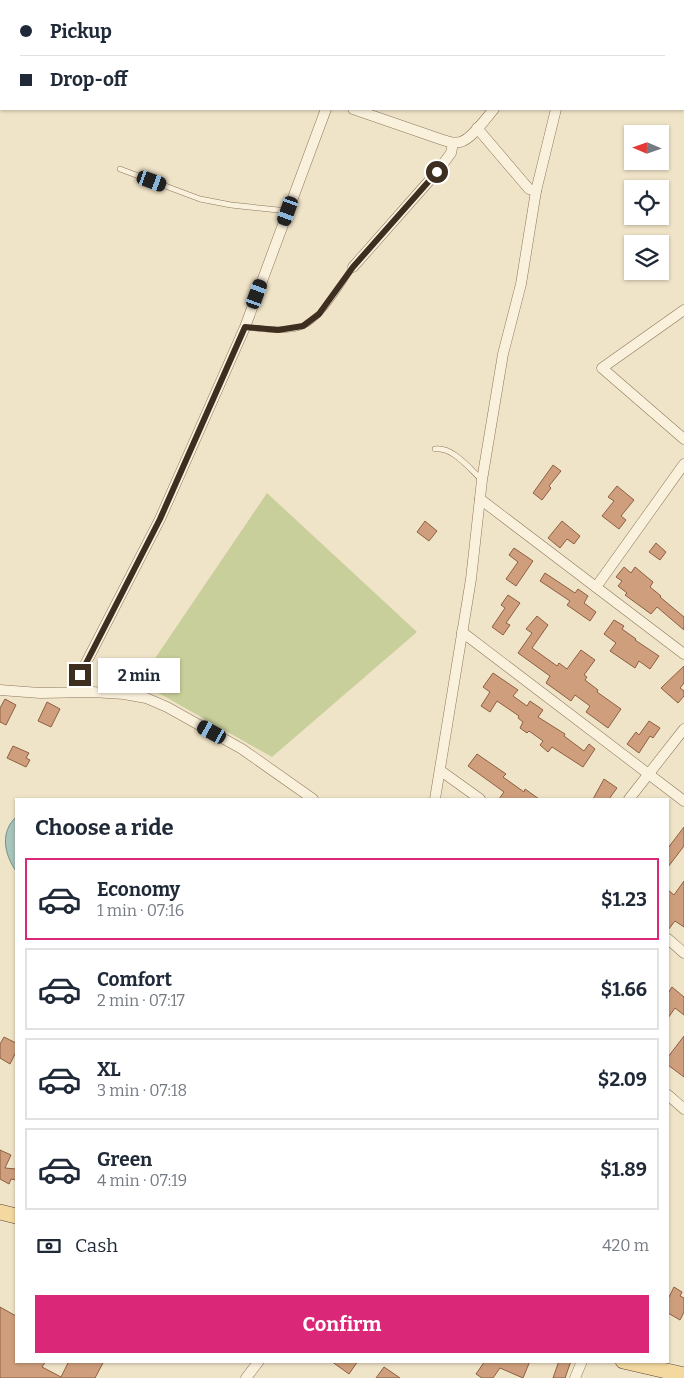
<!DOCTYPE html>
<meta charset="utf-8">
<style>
:root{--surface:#fff;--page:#f6f6f7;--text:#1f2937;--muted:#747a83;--line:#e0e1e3;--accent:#db2777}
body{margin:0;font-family:Bitter,serif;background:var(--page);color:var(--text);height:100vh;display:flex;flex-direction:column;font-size:19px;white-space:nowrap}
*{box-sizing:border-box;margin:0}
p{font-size:16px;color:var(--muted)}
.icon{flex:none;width:28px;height:28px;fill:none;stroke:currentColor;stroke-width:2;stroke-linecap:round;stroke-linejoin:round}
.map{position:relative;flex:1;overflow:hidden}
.panel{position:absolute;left:15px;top:798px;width:654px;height:565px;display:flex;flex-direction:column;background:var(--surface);border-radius:0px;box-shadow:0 1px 4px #0004}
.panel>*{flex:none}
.guide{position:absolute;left:0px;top:0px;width:685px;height:110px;box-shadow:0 1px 4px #0004;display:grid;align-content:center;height:110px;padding:0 20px;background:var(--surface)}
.needle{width:32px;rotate:272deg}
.fabs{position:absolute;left:624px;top:125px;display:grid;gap:10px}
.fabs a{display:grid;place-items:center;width:45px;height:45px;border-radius:0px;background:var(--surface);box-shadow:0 1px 4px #0004;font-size:25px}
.end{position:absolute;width:22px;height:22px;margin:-11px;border:6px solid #3d2e20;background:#fff;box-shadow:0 0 0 2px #fff}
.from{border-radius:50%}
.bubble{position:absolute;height:35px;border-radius:0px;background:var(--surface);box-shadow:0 1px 4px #0004;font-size:16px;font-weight:700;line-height:35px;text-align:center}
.car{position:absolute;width:15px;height:30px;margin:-15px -8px;border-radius:6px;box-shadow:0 0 4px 1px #0007;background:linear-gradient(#222 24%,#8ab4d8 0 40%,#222 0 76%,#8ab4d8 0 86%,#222 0)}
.guide b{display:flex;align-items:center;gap:18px;height:48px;font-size:19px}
.guide b+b{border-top:1px solid var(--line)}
.guide i{width:12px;height:12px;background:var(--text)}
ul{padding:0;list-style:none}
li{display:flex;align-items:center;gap:15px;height:82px;margin:0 10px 8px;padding:0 10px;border:2px solid var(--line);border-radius:0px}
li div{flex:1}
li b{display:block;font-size:19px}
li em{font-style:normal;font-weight:700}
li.on{border-color:var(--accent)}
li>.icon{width:45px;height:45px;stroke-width:1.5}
h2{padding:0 20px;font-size:22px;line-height:60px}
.pay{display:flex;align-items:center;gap:12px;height:55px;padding:0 20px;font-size:19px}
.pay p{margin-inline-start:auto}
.primary-button{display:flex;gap:10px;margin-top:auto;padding:10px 20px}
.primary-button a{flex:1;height:58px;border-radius:0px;background:var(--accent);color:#fff;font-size:20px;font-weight:700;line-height:58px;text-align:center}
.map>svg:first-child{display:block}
</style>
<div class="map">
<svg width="684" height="1378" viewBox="0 0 684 1378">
<rect width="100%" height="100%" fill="#f0e4c8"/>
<polygon fill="#c9cf9b" points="267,493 417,632 272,757 139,682"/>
<path fill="#a9c4bc" stroke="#6f938a" d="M 16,817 L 16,871 C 4,854 0,832 16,817 Z"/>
<g fill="#cf9f7d" stroke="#8d5f41">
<polygon points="553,465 561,471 549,486 551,488 542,500 533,493"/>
<polygon points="617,486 634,500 621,516 626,520 619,529 602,516 614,501 608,497"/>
<polygon points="425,521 437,531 429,541 417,532"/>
<polygon points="562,521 580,536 574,544 567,539 560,548 548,538"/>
<polygon points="656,543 666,552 660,560 649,552"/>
<polygon points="514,548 533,561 516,586 506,579 518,562 509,555"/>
<polygon points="624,567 631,573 635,567 653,582 650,587 661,596 660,597 684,617 684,630 657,607 651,614 625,595 627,593 618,586 622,581 616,577"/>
<polygon points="545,573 575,593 578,589 588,596 584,603 596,612 590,621 567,605 570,601 540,581"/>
<polygon points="508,595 520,603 506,623 510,625 503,635 492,627 505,608 501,605"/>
<polygon points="537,616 548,625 532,648 557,666 559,663 567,669 581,650 595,660 584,675 587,677 585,680 598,690 597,692 621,709 608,728 586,712 590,706 575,695 571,701 546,683 550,676 518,653 532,633 526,629"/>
<polygon points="614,620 624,626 622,629 636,639 635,640 659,656 650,669 639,661 635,668 610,651 616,643 604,634"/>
<polygon points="684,666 684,683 680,688 684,691 684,696 678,703 661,688"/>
<polygon points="493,673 518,690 513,696 527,706 530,701 543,710 538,717 565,734 564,736 584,751 589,744 595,749 583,767 552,747 548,752 540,745 543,741 529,731 527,733 520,728 523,722 518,718 519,716 497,701 490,712 481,706 490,692 483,687"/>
<polygon points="5,699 16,705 6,725 0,722 0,708"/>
<polygon points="47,702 60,709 51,727 38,721"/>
<polygon points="649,721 660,728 653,738 650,736 639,753 627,744 636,732 639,735"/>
<polygon points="13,746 29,753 26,758 30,760 26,767 7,758"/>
<polygon points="477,754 506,774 503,777 524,792 525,789 539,799 499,799 504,792 468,766"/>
<polygon points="604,779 617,788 609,799 593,799"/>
<polygon points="684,827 684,846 668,867 668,848"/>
<polygon points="684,881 684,927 675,921 668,930 668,890 674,895"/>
<polygon points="672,987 684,997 684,1015 675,1008 668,1018 668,993"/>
<polygon points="684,1036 684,1077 668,1065 668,1057"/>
<polygon points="4,1037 16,1043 16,1052 10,1064 0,1058 0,1044"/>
<polygon points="0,1150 11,1155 5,1168 16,1169 16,1180 11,1179 9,1184 0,1179"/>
<polygon points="674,1287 682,1292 680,1296 684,1298 684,1312 680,1320 668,1313 668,1299"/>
<polygon points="0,1307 16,1316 16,1361 46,1361 42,1367 61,1377 69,1361 104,1361 95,1378 0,1378"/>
<polygon points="331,1361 358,1361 349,1374"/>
<polygon points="485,1361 530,1361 523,1378 500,1368 493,1378 482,1378 476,1374"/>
<polygon points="559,1361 571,1361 565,1378 553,1378"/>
<polygon points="384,1367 400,1378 376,1378"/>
</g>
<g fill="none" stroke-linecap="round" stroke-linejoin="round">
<g stroke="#8d765c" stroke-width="6">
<g id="lane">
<polyline points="120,169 200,199 231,205 288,211"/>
<path d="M 245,327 C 260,329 290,332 303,326 C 323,317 340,285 353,267"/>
<path d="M 435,449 C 453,447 469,468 481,479"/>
</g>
</g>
<g stroke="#8d765c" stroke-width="11">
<g id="street">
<polyline points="367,1 367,0"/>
<polyline points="593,1 594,0"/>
<path d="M 353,109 L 440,139 C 446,141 453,144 460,142 C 471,140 486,118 494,109"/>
<polyline points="477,128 529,189 536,191"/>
<polyline points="353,267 437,172 451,153 453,143"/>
<polyline points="684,310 602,368 684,439"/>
<polyline points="480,499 684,654"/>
<polyline points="596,587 684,464"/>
<polyline points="462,632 684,801"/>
<polyline points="0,690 40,693 92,692 124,694 146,698 167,707 242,749 313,799"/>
<polyline points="71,692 160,519 245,327 326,109"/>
<polyline points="441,771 480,799"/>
<polyline points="435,799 471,579 482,480 503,354 521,284 536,191 556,109"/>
<polyline points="629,799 684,729"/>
<polyline points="668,939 684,953"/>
<polyline points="668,1095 684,1109"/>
<polyline points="246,1378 259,1361"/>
<polyline points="575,1378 582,1361"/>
</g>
</g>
<g stroke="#5b4430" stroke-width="16">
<g id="primary">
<polyline points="0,1212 16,1216"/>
<polyline points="623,1361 684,1375"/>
</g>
</g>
<use href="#lane" stroke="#faf1dc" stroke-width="5"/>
<use href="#street" stroke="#faf1dc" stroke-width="10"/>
<use href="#primary" stroke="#f3d9a0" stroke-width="15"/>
</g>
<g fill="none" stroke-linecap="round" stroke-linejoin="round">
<polyline stroke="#3d2e20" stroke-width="6" points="80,675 160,519 245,327 278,330 303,326 319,314 353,267 437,172"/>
</g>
</svg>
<div class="fabs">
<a><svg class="needle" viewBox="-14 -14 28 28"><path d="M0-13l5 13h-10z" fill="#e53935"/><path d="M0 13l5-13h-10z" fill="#747a83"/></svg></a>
<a><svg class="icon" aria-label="locate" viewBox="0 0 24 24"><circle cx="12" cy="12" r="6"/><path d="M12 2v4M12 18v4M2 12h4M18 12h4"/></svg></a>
<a><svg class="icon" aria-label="layers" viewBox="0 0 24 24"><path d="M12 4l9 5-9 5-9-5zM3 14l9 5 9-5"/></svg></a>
</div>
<i class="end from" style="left:437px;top:172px"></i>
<i class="end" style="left:80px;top:675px"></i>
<div class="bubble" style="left:98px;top:658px;width:82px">2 min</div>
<i class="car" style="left:152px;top:181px;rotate:110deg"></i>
<i class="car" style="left:288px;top:211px;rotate:200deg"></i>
<i class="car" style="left:257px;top:294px;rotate:20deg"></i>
<i class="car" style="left:212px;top:732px;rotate:299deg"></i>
<div class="guide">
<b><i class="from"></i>Pickup</b>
<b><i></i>Drop-off</b>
</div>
<section class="panel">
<h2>Choose a ride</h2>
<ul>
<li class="on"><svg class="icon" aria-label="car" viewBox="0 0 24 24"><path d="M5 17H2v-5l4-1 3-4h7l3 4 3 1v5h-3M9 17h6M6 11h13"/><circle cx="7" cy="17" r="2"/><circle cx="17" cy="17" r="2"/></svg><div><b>Economy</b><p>1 min · 07:16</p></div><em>$1.23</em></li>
<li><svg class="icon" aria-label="car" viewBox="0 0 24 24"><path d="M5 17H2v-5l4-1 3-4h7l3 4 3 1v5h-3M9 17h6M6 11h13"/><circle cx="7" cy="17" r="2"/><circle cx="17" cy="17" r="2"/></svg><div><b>Comfort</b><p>2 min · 07:17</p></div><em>$1.66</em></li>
<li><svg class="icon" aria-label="car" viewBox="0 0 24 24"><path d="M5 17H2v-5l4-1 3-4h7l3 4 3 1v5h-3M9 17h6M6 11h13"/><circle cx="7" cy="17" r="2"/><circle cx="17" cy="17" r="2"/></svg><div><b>XL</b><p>3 min · 07:18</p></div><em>$2.09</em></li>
<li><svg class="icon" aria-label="car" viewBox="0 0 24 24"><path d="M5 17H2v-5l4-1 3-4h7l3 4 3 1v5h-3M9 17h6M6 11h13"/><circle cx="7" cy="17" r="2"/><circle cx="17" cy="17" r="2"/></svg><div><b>Green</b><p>4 min · 07:19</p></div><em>$1.89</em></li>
</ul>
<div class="pay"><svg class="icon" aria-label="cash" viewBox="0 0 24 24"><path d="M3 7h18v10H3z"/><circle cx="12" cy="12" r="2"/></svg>Cash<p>420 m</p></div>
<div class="primary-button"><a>Confirm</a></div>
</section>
</div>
